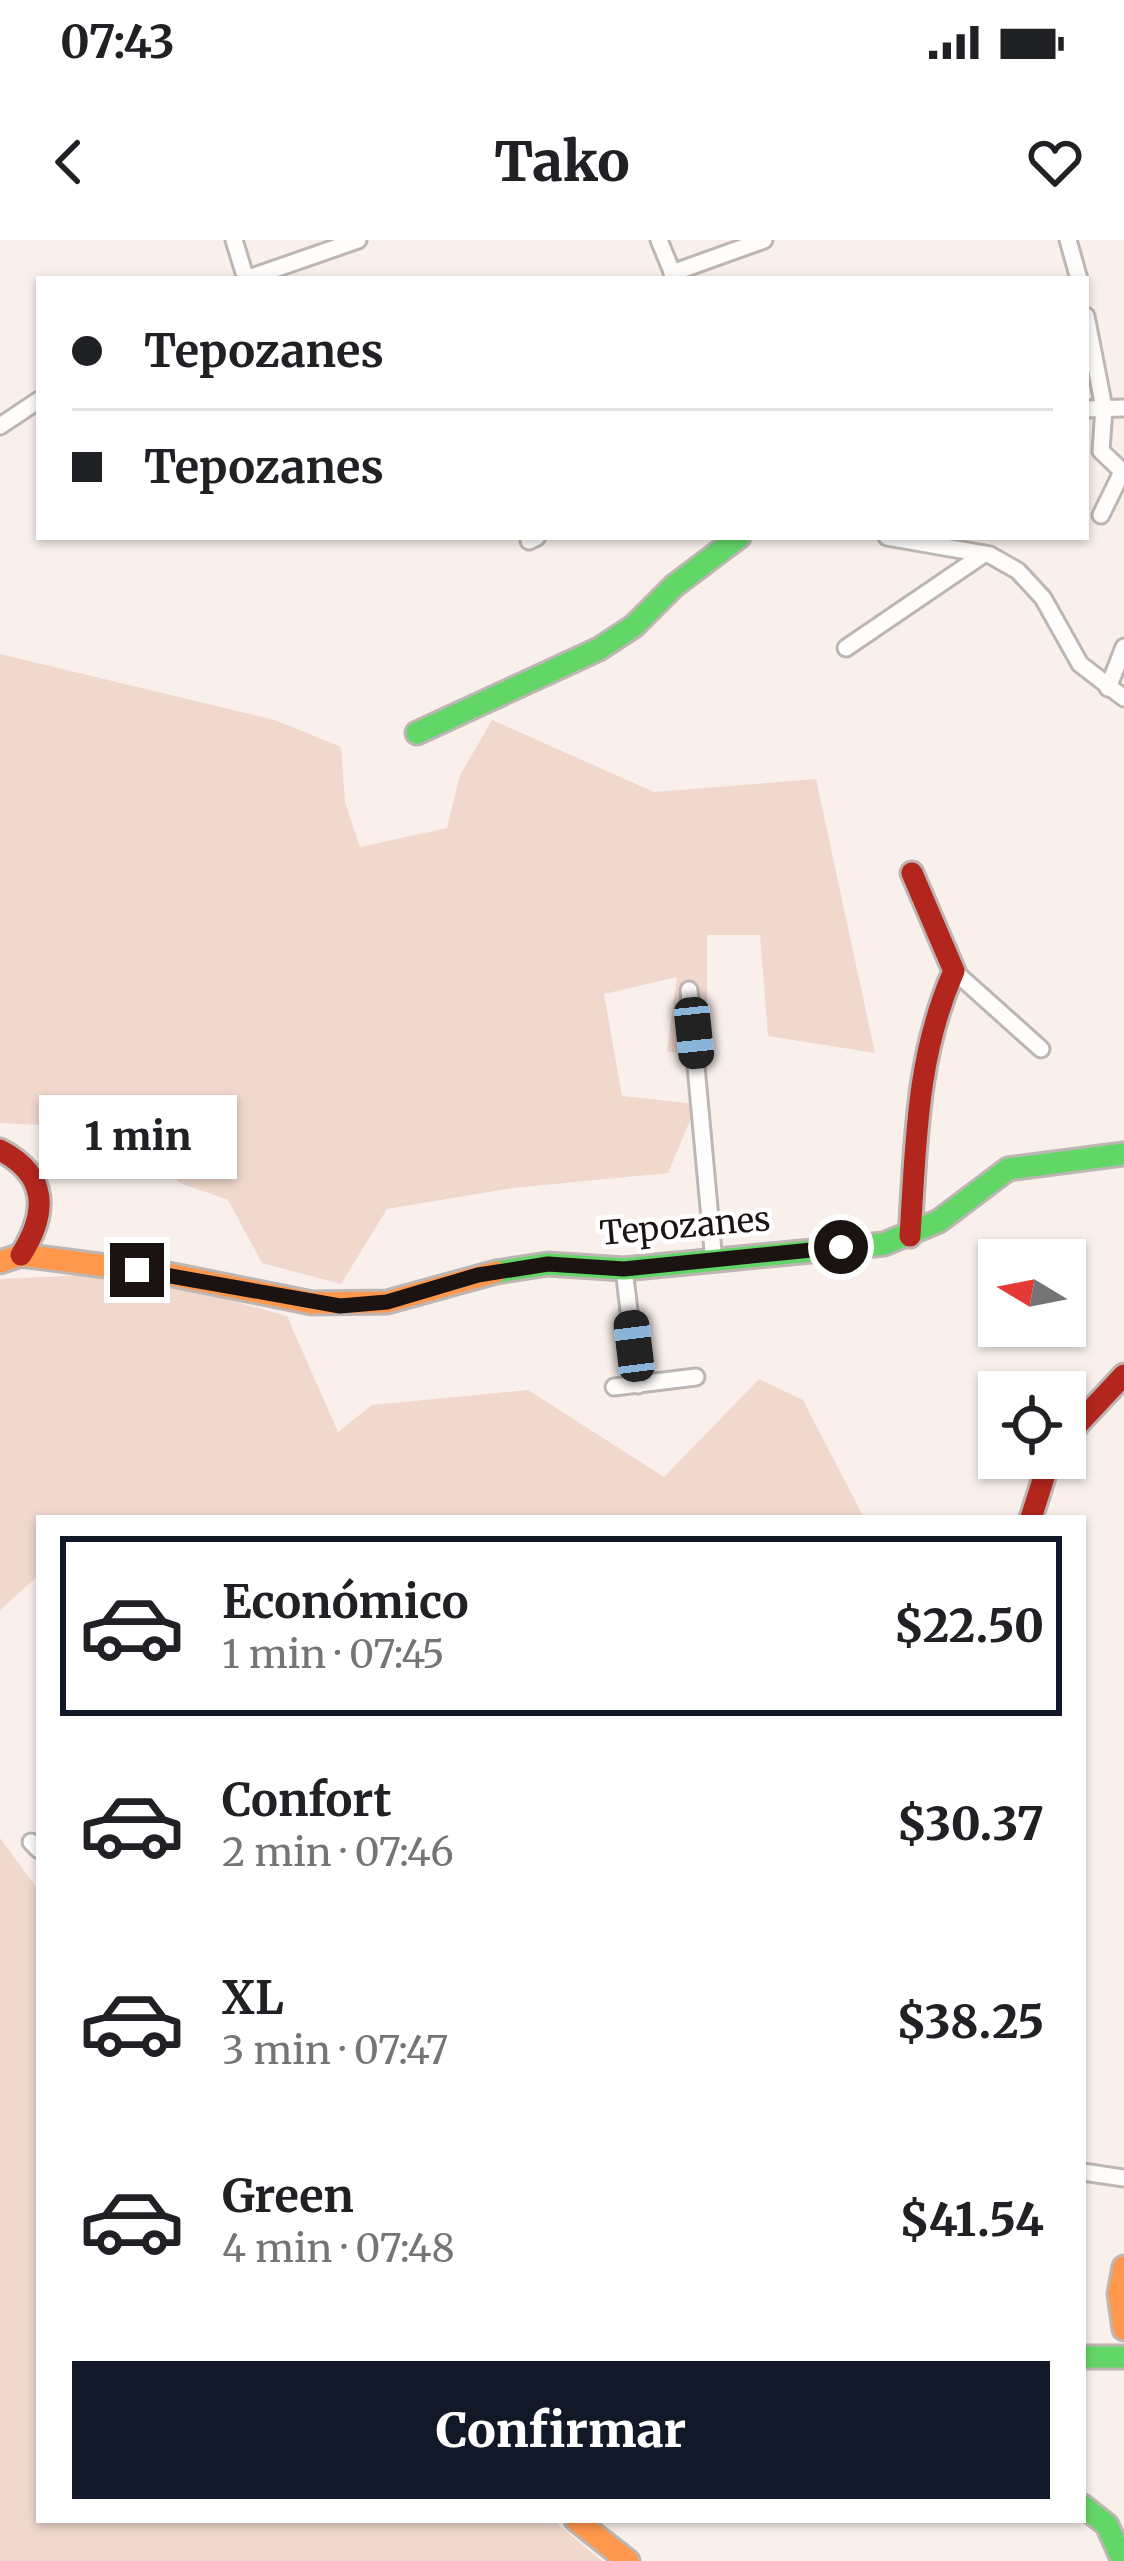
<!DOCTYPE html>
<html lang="es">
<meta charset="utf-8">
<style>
:root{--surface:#fff;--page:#f2f2f2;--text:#202124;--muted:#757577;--line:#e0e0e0;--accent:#111827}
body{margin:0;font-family:Merriweather,serif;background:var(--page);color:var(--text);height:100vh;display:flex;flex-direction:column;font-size:45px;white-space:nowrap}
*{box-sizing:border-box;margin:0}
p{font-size:39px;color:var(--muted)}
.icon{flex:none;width:66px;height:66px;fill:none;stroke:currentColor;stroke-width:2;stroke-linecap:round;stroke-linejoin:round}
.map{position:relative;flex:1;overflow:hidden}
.side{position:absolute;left:36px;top:1275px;width:1050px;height:1008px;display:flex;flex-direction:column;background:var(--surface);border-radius:0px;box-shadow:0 3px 9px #0004}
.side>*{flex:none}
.top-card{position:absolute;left:36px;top:36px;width:1053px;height:264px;border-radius:0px;box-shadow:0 3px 9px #0004;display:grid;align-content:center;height:264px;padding:0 36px;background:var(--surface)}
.needle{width:78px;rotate:280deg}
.buttons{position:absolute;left:978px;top:999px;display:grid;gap:24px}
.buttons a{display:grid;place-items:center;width:108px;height:108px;border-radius:0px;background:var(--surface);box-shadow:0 3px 9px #0004;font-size:60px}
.end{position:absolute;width:54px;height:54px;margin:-27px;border:15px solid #1a1311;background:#fff;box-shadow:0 0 0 6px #fff}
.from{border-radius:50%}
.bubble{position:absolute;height:84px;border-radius:0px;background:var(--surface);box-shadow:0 3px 9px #0004;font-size:39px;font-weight:800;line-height:84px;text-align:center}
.car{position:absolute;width:36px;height:72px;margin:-36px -18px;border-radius:15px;box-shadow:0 0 9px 3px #0007;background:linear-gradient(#222 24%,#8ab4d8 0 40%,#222 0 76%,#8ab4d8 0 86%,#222 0)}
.top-card b{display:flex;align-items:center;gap:42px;height:114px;font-size:45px}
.top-card b+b{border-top:3px solid var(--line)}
.top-card i{width:30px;height:30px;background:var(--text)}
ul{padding:21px 0 0;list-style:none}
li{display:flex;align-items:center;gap:36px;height:180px;margin:0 24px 18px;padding:0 12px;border:6px solid transparent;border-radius:0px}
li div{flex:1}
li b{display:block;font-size:45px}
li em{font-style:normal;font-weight:800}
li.active{border-color:var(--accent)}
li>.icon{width:108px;height:108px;stroke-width:1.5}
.button{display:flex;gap:24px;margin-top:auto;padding:24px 36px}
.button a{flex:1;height:138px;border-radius:0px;background:var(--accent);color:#fff;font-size:48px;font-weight:800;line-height:138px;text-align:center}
.status{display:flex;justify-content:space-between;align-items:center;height:84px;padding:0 60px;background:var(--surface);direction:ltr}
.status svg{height:33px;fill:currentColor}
header{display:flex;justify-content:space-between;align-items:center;height:156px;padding:0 36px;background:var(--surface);font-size:54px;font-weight:800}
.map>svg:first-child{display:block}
</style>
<div class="status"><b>07:43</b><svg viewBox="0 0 49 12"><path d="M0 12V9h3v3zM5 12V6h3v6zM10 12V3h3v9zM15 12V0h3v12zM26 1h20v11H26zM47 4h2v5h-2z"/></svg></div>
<header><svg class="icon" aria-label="back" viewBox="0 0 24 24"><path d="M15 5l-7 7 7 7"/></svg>Tako<svg class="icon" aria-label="heart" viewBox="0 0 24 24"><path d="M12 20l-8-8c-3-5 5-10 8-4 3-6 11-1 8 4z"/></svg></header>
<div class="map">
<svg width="1124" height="2321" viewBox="0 0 1124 2321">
<rect width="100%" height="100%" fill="#f9f0ec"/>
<g fill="#f0d8cd">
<polygon points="0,414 275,480 341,507 345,562 360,607 447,588 460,535 492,480 654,552 816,539 875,813 768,796 760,695 707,695 707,812 667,812 677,737 604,754 622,856 697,864 668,933 513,948 387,969 341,1044 262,1023 228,960 180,943 120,889 0,883"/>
<polygon points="132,1033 287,1076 338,1192 372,1165 528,1150 664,1237 759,1139 803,1160 864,1278 39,1278 39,1335 0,1370 0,1039"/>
<polygon points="0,1598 39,1651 39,2280 553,2280 602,2321 0,2321"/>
</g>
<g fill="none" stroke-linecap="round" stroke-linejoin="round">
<g stroke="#bdb6b2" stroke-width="21">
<g id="street">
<polyline points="234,0 246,39"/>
<polyline points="659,0 675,39"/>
<polyline points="1068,0 1079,39"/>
<polyline points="672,33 764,0"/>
<polyline points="246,39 358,0"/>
<polyline points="1086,76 1104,168 1101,211 1124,233"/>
<polyline points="1086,169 1124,168"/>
<polyline points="0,186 39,160"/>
<polyline points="1101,275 1122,232"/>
<polyline points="887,297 990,315 1018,331 1043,358 1080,424 1124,458"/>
<polyline points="529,301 537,297"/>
<polyline points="846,408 984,314"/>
<polyline points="1108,448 1124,407"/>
<polyline points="954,731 1041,809"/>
<polyline points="689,750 714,1022"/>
<polyline points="624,1029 638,1145"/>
<polyline points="614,1147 696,1137"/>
<polyline points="31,1602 39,1610"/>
<polyline points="1083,1932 1124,1938"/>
</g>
</g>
<g stroke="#bdb6b2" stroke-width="27">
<g id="fast">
<polyline points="417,493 599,409 634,386 674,346 739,297"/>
<polyline points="496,1032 548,1024 624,1029 884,1004 939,981 1008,929 1124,914"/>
<polyline points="1083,2117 1124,2117"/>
<polyline points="1083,2266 1107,2285 1123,2321"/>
</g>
</g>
<g stroke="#bdb6b2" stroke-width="27">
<g id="slow">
<polyline points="0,1022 21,1015 168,1034 312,1063 387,1062 496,1032"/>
<polyline points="1124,2027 1119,2054 1124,2089"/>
<polyline points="576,2280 628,2321"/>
</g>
</g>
<g stroke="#bdb6b2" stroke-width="27">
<g id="jam">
<path d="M 0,910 C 48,935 48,972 21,1015"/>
<path d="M 910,996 C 916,905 916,816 954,731 L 912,633"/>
<polyline points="1065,1198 1124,1135"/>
<polyline points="1031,1278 1050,1218"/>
</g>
</g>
<use href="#street" stroke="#fefdfc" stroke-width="15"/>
<use href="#fast" stroke="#63d668" stroke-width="21"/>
<use href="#slow" stroke="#ff974d" stroke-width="21"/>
<use href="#jam" stroke="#b3261e" stroke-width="21"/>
</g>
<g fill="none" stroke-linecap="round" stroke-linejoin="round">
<polyline stroke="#1a1311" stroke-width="15" points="137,1030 340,1066 387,1062 478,1035 548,1024 624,1029 841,1007"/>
</g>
<g text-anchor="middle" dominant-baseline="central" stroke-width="9" stroke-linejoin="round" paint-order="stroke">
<g font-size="33" fill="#1a1311" stroke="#fff">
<text transform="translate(685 986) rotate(-5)">Tepozanes</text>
</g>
</g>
</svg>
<div class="buttons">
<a><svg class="needle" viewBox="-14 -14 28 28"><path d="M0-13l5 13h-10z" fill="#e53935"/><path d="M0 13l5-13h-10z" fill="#757577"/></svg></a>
<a><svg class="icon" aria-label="locate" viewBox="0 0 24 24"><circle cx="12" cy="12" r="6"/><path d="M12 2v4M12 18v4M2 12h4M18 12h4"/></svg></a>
</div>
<i class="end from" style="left:841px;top:1007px"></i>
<i class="end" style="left:137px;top:1030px"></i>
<div class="bubble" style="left:39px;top:855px;width:198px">1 min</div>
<i class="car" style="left:694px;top:793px;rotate:174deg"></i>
<i class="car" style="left:634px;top:1106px;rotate:353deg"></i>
<div class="top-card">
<b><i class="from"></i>Tepozanes</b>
<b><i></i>Tepozanes</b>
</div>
<section class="side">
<ul>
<li class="active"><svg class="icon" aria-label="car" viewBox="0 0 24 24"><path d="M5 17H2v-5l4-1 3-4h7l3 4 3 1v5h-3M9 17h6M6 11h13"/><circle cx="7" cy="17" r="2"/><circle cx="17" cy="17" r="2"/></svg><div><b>Económico</b><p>1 min · 07:45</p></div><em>$22.50</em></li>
<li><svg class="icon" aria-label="car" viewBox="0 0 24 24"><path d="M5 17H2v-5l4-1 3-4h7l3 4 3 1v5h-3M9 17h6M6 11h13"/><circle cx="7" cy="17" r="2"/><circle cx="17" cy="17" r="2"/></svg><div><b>Confort</b><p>2 min · 07:46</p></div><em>$30.37</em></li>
<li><svg class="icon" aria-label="car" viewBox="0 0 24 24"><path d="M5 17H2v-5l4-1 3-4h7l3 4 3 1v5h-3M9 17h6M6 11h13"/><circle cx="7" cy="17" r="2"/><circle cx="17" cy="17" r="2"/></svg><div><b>XL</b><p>3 min · 07:47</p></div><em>$38.25</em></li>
<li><svg class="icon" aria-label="car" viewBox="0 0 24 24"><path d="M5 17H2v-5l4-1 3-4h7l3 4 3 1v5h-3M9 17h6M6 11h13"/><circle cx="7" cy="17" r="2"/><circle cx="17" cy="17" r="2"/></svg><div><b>Green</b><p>4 min · 07:48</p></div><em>$41.54</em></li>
</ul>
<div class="button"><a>Confirmar</a></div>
</section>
</div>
